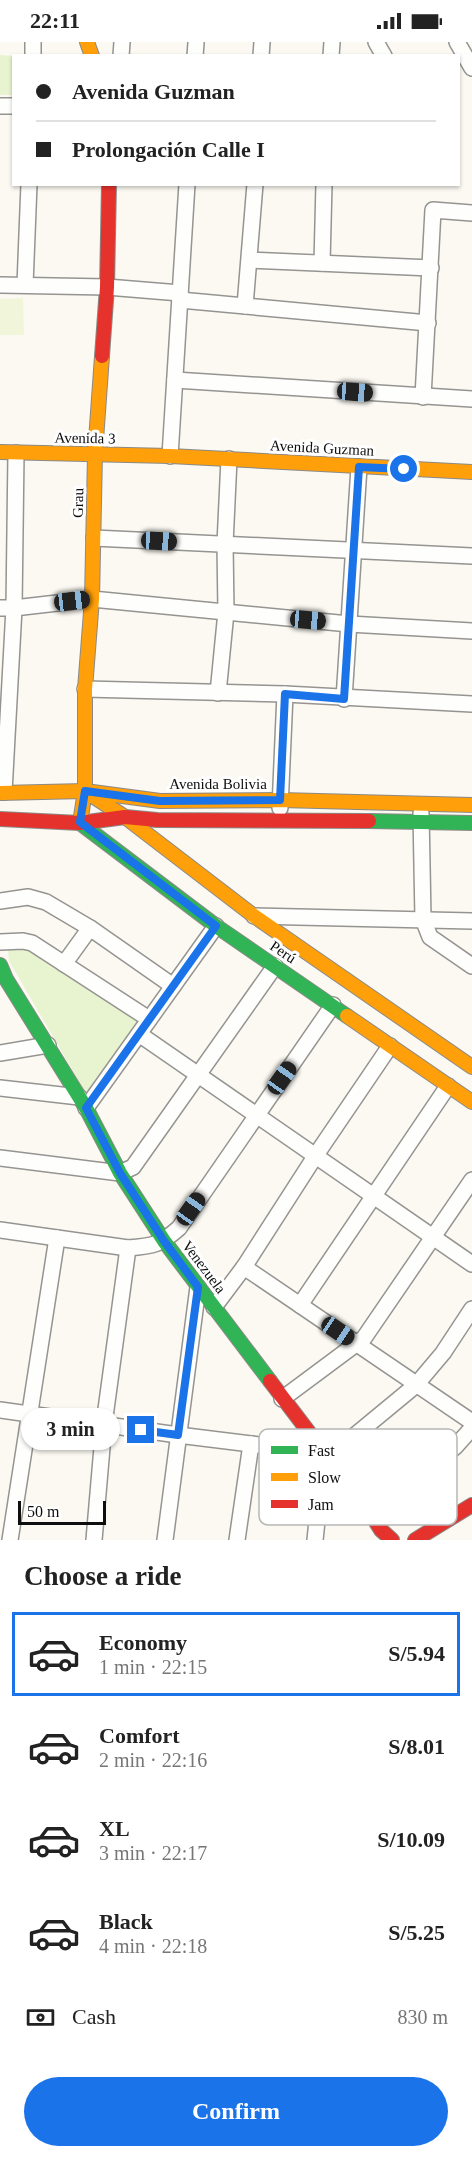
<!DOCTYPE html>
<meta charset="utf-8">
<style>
:root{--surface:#fff;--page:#f2f2f2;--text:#222;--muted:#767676;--line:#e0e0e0;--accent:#1a73e8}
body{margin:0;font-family:Georgia,serif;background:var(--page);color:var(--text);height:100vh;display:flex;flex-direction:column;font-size:22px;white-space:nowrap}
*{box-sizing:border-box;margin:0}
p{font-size:20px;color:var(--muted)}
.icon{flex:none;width:33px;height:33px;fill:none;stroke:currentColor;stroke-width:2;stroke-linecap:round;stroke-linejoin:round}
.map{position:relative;height:1498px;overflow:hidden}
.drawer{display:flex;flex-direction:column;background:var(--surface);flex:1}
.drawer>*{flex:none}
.top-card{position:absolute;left:12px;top:12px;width:448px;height:132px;border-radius:0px;box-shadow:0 2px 4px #0004;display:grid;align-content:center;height:132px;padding:0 24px;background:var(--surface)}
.scale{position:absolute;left:18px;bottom:15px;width:88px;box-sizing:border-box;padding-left:6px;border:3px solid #0e0e0e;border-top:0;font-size:16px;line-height:21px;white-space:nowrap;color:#0e0e0e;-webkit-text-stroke:4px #fff;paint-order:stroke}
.end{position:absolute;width:27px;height:27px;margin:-14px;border:8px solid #1a73e8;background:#fff;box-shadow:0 0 0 3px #fff}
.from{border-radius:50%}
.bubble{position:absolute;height:42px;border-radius:21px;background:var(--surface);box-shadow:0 2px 4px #0004;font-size:20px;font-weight:700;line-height:42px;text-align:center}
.car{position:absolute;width:18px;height:36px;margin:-18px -9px;border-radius:8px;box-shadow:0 0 4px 2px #0007;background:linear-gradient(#222 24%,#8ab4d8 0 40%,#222 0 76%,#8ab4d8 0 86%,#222 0)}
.top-card b{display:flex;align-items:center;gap:21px;height:57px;font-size:22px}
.top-card b+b{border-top:2px solid var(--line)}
.top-card i{width:15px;height:15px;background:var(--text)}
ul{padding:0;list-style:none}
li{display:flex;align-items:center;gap:18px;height:84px;margin:0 12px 9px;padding:0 12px;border:3px solid transparent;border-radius:0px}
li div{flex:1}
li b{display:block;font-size:22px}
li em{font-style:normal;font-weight:700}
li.current{border-color:var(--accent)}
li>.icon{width:54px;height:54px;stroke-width:1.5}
h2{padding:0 24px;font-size:27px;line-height:72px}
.pay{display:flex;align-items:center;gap:15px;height:66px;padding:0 24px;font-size:22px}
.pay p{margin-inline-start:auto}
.primary-button{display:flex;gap:12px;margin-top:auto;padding:12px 24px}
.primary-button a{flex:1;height:69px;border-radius:36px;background:var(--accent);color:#fff;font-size:24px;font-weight:700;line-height:69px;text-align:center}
.status{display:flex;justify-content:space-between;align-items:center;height:42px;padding:0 30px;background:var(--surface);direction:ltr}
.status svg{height:16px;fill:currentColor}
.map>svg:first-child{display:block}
</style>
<div class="status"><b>22:11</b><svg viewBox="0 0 49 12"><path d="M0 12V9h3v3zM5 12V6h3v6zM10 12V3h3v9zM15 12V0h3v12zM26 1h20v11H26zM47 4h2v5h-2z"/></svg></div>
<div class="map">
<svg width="472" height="1498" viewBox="0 0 472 1498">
<rect width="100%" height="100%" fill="#fbf9f2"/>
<g fill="#e8f3d0">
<polygon points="0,13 13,14 13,53 0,53"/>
<polygon points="33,903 142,981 87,1053 9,919 8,907"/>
</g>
<polygon fill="#f1f6da" points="23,256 24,293 0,293 0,257"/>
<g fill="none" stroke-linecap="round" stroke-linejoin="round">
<g stroke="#959491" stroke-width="18">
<g id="street">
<polyline points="376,0 384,14"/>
<polyline points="457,0 472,26"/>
<polyline points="33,14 33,0"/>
<polyline points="121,14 122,0"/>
<polyline points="195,14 196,1"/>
<polyline points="261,14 262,0"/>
<polyline points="331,14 332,0"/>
<polyline points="0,64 14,64"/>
<polyline points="250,218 431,226"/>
<polyline points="322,221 324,142"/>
<polyline points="0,243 107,245 180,251"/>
<polyline points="25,243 29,142"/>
<polyline points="180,258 428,281"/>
<polyline points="245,264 255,142"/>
<polyline points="175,338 472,357"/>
<polyline points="423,355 433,168 472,171"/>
<polyline points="170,414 187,142"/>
<polyline points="94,496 472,514"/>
<polyline points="0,566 14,566 92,557 349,582 472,589"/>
<polyline points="85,647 285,652 472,662"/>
<polyline points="218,651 226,570 225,502 229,417"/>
<polyline points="344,657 359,425"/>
<polyline points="4,750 14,566 16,411"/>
<polyline points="280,766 285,652"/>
<polyline points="421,771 423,877 430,895 472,924"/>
<polyline points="0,859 28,855 46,860 90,886 173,944"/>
<polyline points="254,874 472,879"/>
<polyline points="0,900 23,899 32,901 149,977"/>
<polyline points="64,922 90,886"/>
<polyline points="139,992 472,1222"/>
<polyline points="0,1011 48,1003"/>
<polyline points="0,1046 79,1055"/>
<polyline points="86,1066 216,884"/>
<polyline points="0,1116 120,1131 133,1125 275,924"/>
<path d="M 0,1188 L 128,1206 C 153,1204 160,1203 179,1186 L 333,963"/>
<polyline points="244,1225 472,1380"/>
<polyline points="300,1263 448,1044"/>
<polyline points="214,1265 244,1225 316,1113 390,1004"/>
<polyline points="282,1357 364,1296 472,1138"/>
<polyline points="0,1368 178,1393 324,1411 341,1405 416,1343 443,1311 472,1267"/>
<polyline points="371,1472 455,1405 472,1386"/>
<polyline points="10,1498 57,1196"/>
<polyline points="94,1498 104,1382 128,1206"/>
<polyline points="165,1498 198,1245"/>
<polyline points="237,1498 251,1402"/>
<polyline points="315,1498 324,1411"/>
</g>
</g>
<g stroke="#8b8a87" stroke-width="16">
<g id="fast">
<polyline points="369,779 472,781"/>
<polyline points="80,781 216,884 347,974"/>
<polyline points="0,923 6,937 86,1066 120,1131 164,1199 270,1339"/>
</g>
</g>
<g stroke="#8b8a87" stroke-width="16">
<g id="slow">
<polyline points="87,0 92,14"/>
<polyline points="0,410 170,414 472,430"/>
<polyline points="85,749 125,775 254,874 472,1025"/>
<polyline points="0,751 85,749 160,759 280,758 472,763"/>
<polyline points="80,781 85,749 85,647 92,557 95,412 102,314"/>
<polyline points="347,974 472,1060"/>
</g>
</g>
<g stroke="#8b8a87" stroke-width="16">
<g id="jam">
<polyline points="102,314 107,245 109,142"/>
<polyline points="0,777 80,781 125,775 157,778 369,779"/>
<polyline points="270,1339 371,1472 381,1488 392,1498"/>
<polyline points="415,1498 472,1463"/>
</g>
</g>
<use href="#street" stroke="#fefefd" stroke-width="15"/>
<use href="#fast" stroke="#30b455" stroke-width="14"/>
<use href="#slow" stroke="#ff9f0a" stroke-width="14"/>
<use href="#jam" stroke="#e5322d" stroke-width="14"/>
</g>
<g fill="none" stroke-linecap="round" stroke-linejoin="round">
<polyline stroke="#1a73e8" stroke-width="8" points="141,1388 178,1393 198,1245 164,1199 120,1131 86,1066 216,884 80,780 85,749 160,759 280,758 285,652 344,657 359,425 404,427"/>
</g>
<g text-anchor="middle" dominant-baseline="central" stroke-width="6" stroke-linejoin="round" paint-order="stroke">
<g font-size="15" fill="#0e0e0e" stroke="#fff">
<text transform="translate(85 396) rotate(1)">Avenida 3</text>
<text transform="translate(322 406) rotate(3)">Avenida Guzman</text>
<text transform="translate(78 461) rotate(-89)">Grau</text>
<text x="218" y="742">Avenida Bolivia</text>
<text transform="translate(283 910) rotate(34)">Perú</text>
<text transform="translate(204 1225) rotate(53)">Venezuela</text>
</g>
</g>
<rect x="259" y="1387" width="198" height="96" rx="9" fill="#fff" stroke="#b7b7b7" stroke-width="1.5"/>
<rect x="271" y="1404" width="27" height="8" fill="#30b455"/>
<rect x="271" y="1431" width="27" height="8" fill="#ff9f0a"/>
<rect x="271" y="1458" width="27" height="8" fill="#e5322d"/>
<g font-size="16" fill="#0e0e0e">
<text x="308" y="1414">Fast</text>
<text x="308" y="1441">Slow</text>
<text x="308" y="1468">Jam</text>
</g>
</svg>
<div class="scale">50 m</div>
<i class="end from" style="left:404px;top:427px"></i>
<i class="end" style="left:141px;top:1388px"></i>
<div class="bubble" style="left:21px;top:1366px;width:99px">3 min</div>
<i class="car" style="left:355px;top:350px;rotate:94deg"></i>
<i class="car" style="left:159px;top:499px;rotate:93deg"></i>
<i class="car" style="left:72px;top:559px;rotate:83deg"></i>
<i class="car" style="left:308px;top:578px;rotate:95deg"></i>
<i class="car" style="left:282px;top:1036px;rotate:35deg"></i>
<i class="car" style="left:191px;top:1167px;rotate:35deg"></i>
<i class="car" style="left:338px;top:1289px;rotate:124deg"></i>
<div class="top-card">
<b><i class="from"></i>Avenida Guzman</b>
<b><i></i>Prolongación Calle I</b>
</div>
</div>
<section class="drawer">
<h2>Choose a ride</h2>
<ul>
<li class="current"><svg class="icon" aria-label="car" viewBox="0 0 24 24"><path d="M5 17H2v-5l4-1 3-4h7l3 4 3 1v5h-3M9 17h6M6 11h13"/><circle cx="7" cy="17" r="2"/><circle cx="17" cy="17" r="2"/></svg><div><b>Economy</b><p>1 min · 22:15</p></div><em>S/5.94</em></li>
<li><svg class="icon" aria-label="car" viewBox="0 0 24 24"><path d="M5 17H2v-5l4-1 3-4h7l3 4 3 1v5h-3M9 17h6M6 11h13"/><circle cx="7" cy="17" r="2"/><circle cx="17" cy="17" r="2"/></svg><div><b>Comfort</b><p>2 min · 22:16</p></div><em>S/8.01</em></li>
<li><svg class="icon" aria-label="car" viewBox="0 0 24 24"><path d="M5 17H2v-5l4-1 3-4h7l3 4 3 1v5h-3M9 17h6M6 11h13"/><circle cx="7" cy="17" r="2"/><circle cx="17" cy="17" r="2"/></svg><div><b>XL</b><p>3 min · 22:17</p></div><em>S/10.09</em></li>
<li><svg class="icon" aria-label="car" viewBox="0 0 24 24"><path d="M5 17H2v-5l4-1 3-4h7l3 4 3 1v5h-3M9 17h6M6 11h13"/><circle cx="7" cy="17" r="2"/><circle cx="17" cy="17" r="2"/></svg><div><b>Black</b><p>4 min · 22:18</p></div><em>S/5.25</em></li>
</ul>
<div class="pay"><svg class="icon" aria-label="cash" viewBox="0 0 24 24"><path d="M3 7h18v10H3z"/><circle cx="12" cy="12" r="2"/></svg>Cash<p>830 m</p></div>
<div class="primary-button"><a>Confirm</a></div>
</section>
